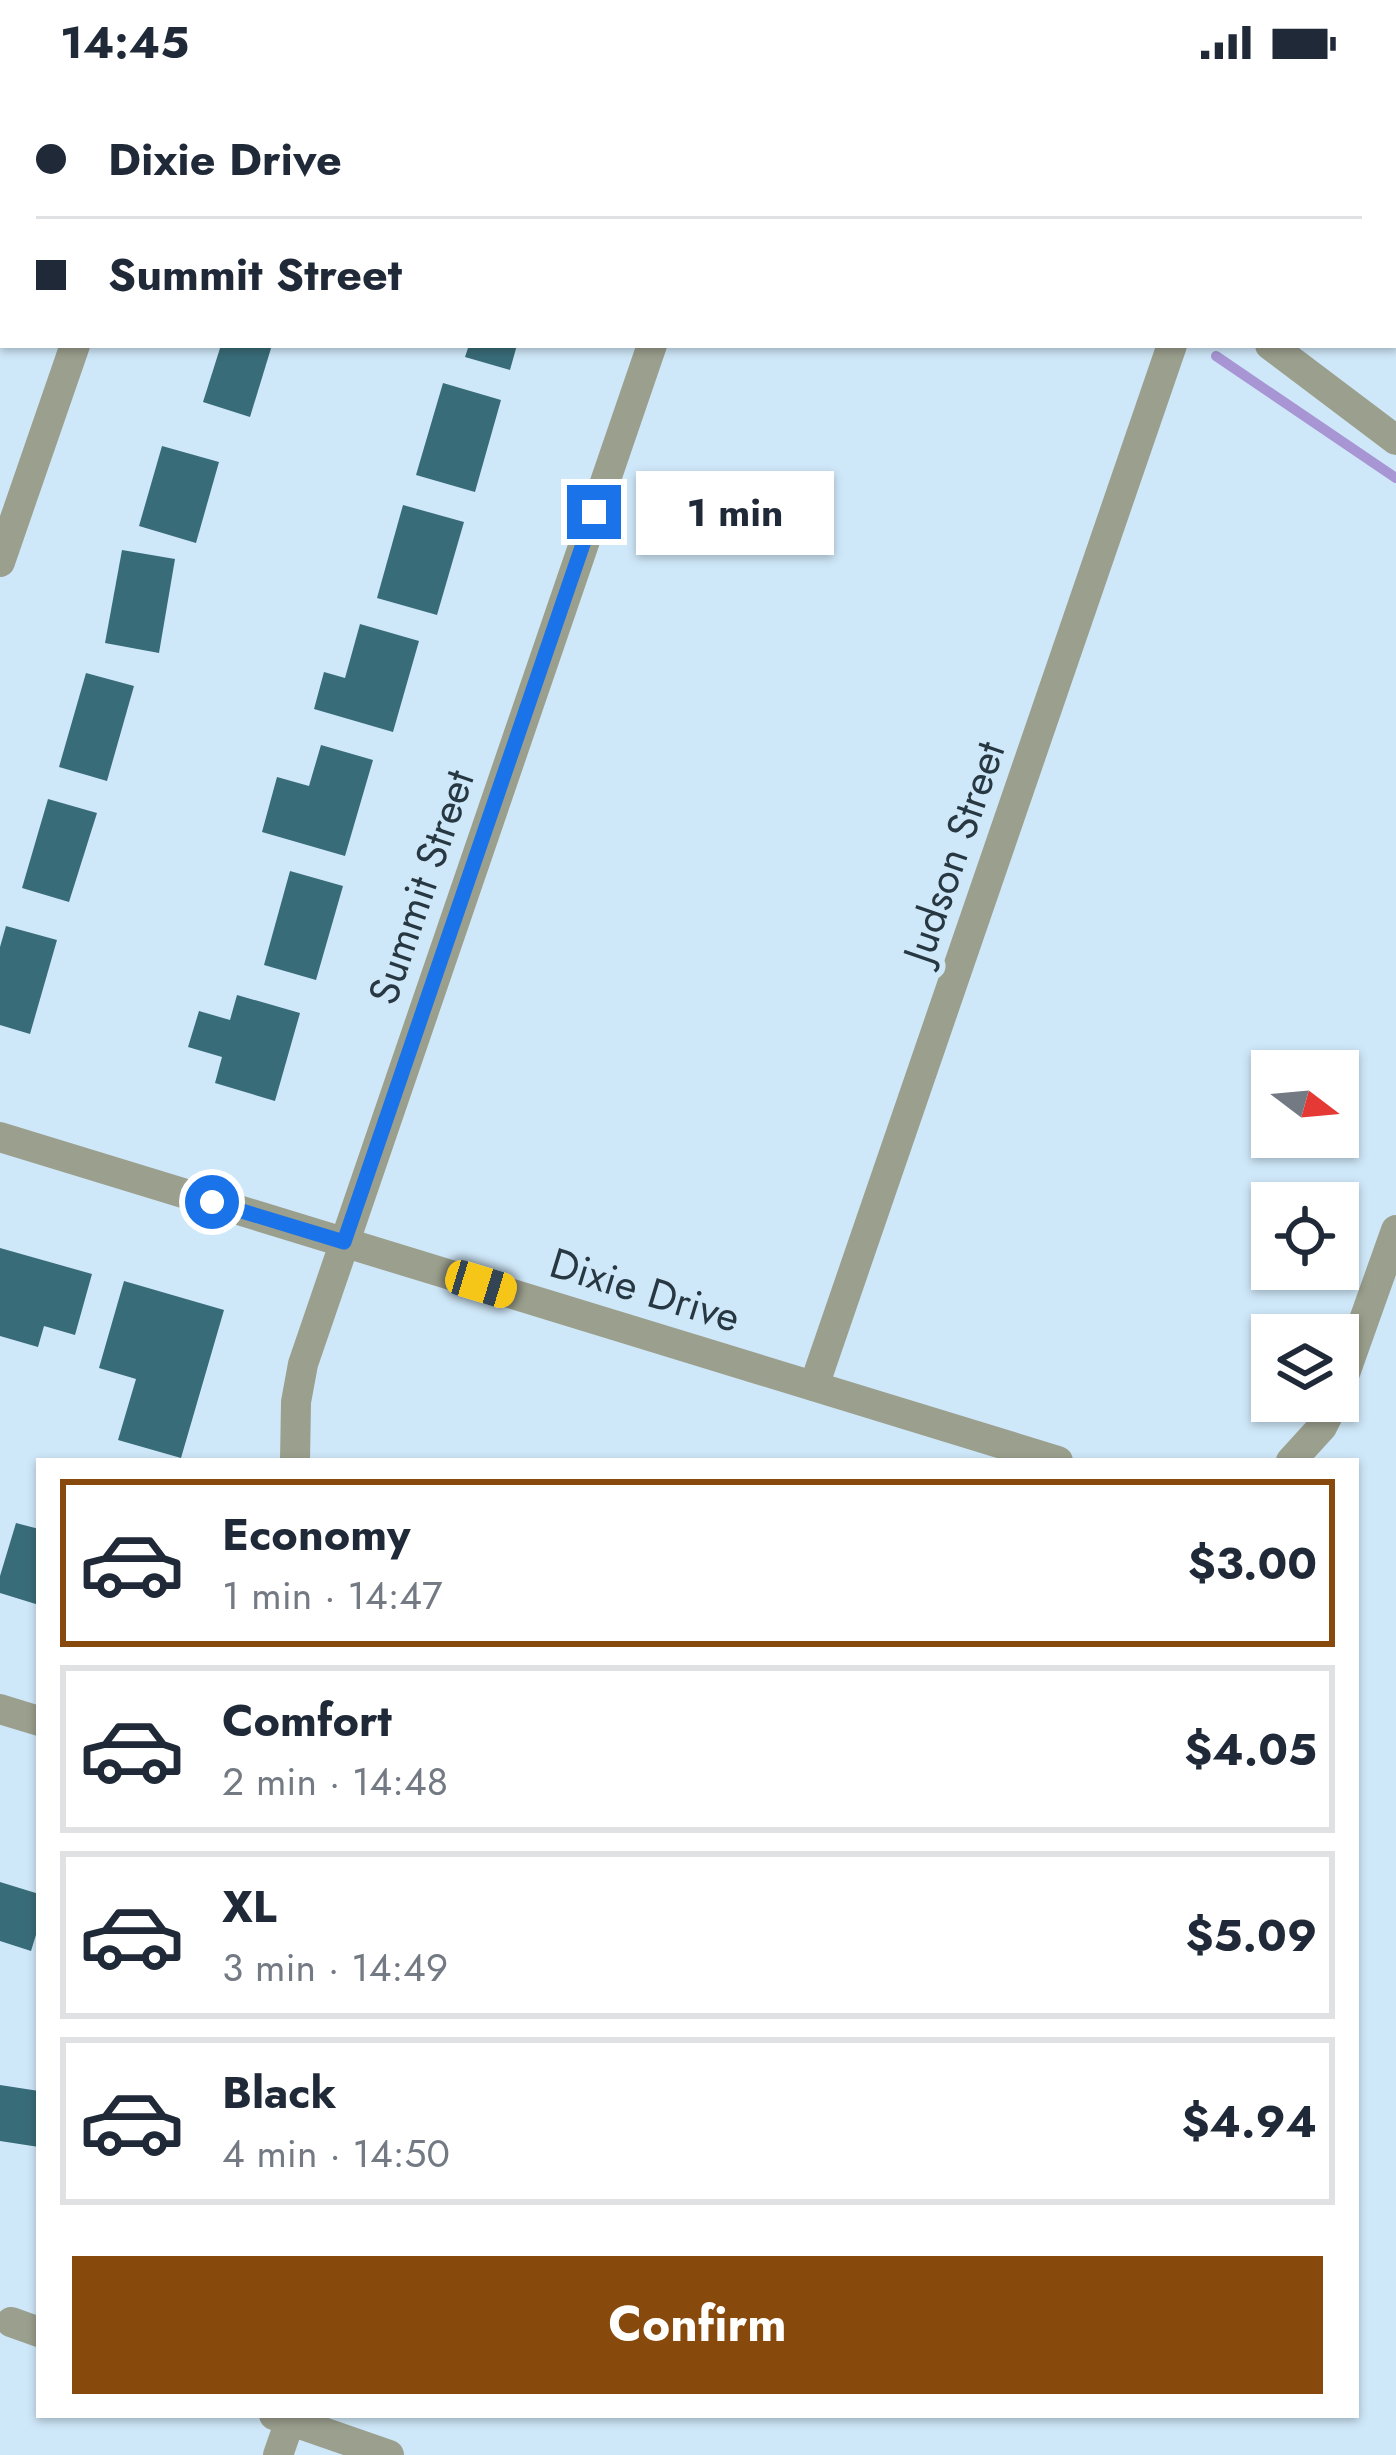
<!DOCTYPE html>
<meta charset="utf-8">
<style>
:root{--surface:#fff;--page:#f2f2f3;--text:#1f2937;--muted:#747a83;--line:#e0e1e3;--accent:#87490c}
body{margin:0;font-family:Jost,sans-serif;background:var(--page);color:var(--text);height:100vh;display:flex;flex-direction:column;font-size:45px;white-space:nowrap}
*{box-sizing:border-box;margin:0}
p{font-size:39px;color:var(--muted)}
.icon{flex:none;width:66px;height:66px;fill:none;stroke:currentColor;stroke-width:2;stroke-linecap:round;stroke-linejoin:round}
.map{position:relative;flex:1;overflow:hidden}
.drawer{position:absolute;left:36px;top:1374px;width:1323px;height:960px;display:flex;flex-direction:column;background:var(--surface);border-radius:0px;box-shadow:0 3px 9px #0004}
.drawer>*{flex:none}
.guide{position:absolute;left:0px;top:0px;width:1398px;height:264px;box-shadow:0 3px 9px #0004;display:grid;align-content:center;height:264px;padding:0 36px;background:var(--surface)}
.needle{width:78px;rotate:106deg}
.tools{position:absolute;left:1251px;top:966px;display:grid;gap:24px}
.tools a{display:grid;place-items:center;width:108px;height:108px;border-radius:0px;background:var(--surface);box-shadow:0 3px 9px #0004;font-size:60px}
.end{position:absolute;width:54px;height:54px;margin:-27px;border:15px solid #1a73e8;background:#fff;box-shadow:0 0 0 6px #fff}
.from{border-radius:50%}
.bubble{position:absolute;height:84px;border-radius:0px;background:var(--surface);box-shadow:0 3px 9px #0004;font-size:39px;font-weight:700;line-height:84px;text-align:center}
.car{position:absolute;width:36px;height:72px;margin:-36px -18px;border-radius:15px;box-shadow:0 0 9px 3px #0007;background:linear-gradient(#f5c518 24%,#345 0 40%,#f5c518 0 76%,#345 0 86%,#f5c518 0)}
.guide b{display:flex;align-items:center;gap:42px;height:114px;font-size:45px}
.guide b+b{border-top:3px solid var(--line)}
.guide i{width:30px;height:30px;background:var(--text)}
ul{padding:21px 0 0;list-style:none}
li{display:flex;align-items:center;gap:36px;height:168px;margin:0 24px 18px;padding:0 12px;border:6px solid var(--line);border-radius:0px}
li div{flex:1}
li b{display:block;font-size:45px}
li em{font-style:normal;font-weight:700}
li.current{border-color:var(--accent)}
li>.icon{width:108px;height:108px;stroke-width:1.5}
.primary-button{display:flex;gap:24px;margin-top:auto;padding:24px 36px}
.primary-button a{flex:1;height:138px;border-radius:0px;background:var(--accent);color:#fff;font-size:48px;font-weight:700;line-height:138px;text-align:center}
.status{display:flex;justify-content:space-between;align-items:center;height:84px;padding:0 60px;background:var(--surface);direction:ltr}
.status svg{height:33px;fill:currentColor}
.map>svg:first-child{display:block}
</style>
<div class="status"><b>14:45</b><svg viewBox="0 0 49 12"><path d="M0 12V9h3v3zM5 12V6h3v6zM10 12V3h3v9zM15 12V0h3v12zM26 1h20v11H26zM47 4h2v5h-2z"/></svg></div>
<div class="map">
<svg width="1396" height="2371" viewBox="0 0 1396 2371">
<rect width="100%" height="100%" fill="#cfe8f9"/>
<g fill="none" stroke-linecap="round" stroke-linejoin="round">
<g stroke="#a896d4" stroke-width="10">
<polyline points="600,0 609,3"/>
<polyline points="1216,272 1396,394"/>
</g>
</g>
<g fill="#396c79">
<polygon points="221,261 272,261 250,333 203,318"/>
<polygon points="469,261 517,261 510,286 465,273"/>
<polygon points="443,299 501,316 475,408 416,391"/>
<polygon points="162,362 219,378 196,459 139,442"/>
<polygon points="403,421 464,438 437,531 377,514"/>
<polygon points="122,466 175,475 159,569 105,559"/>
<polygon points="360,540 419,557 393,648 314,625 324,588 345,594"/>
<polygon points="86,589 134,602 107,697 59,683"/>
<polygon points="321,661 373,676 345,772 262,748 277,693 309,702"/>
<polygon points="48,715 97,729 69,818 22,804"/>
<polygon points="290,787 343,802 316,896 264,881"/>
<polygon points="6,842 57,856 30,950 0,941 0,863"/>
<polygon points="237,911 300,929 275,1017 215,999 222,973 188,963 199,927 230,936"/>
<polygon points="0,1164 92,1190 75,1251 44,1242 38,1263 0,1252"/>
<polygon points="124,1197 224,1226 181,1374 118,1356 136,1295 99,1284"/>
<polygon points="16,1439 39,1445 39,1521 0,1509 0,1492"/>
<polygon points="0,1798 39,1810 39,1841 31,1867 0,1857"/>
<polygon points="0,2001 39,2007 39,2063 0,2057"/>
</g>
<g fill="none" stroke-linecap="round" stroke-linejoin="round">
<g stroke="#9b9f8d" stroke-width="30">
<polyline points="741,1 747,3"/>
<polyline points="1262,3 1263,0"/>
<polyline points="1270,261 1396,356"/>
<polyline points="0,478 75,261"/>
<polyline points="0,1053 1058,1377"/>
<polyline points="814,1302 1172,261"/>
<polyline points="1338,1309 1396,1146"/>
<polyline points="295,1377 296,1318 303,1280 652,261"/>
<polyline points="1291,1377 1322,1343 1335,1317"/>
<polyline points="0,1625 39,1637"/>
<polyline points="11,2238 39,2248"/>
<polyline points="274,2331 389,2371"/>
<polyline points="278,2371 292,2331"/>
</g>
</g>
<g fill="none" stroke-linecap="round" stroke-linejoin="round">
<polyline stroke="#1a73e8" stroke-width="15" points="212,1118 344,1158 594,428"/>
</g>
<g text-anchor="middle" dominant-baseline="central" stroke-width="12" stroke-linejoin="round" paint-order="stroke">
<g font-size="42" fill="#273842" stroke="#cfe8f9">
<text transform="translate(954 768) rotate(-71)">Judson Street</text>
<text transform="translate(421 803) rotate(-71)">Summit Street</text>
<text transform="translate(645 1206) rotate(17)">Dixie Drive</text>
</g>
</g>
</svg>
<div class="tools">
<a><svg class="needle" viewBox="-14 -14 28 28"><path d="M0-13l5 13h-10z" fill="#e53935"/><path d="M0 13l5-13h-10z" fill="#747a83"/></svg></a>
<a><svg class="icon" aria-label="locate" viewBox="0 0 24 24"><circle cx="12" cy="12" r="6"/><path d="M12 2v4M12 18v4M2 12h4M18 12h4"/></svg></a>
<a><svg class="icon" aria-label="layers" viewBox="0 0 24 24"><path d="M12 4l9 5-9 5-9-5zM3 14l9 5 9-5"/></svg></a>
</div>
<i class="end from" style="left:212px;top:1118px"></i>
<i class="end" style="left:594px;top:428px"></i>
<div class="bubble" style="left:636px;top:387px;width:198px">1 min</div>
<i class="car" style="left:481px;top:1200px;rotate:107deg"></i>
<div class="guide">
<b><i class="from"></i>Dixie Drive</b>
<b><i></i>Summit Street</b>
</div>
<section class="drawer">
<ul>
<li class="current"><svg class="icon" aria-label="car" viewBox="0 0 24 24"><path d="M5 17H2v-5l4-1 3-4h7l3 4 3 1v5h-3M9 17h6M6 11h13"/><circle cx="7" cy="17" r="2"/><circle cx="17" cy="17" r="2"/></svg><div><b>Economy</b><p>1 min · 14:47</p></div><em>$3.00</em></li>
<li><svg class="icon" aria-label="car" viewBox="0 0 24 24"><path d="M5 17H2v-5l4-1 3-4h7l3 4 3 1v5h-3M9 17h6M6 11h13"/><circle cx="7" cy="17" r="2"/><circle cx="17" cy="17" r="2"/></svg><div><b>Comfort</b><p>2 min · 14:48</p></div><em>$4.05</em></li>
<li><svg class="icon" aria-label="car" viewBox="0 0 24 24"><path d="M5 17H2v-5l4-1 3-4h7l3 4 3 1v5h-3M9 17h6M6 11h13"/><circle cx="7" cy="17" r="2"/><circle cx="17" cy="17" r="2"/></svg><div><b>XL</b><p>3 min · 14:49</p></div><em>$5.09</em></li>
<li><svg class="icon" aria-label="car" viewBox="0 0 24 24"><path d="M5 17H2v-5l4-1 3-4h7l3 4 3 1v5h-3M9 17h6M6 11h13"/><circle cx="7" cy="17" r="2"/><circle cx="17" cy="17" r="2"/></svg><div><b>Black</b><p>4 min · 14:50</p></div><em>$4.94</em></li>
</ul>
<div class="primary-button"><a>Confirm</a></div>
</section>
</div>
